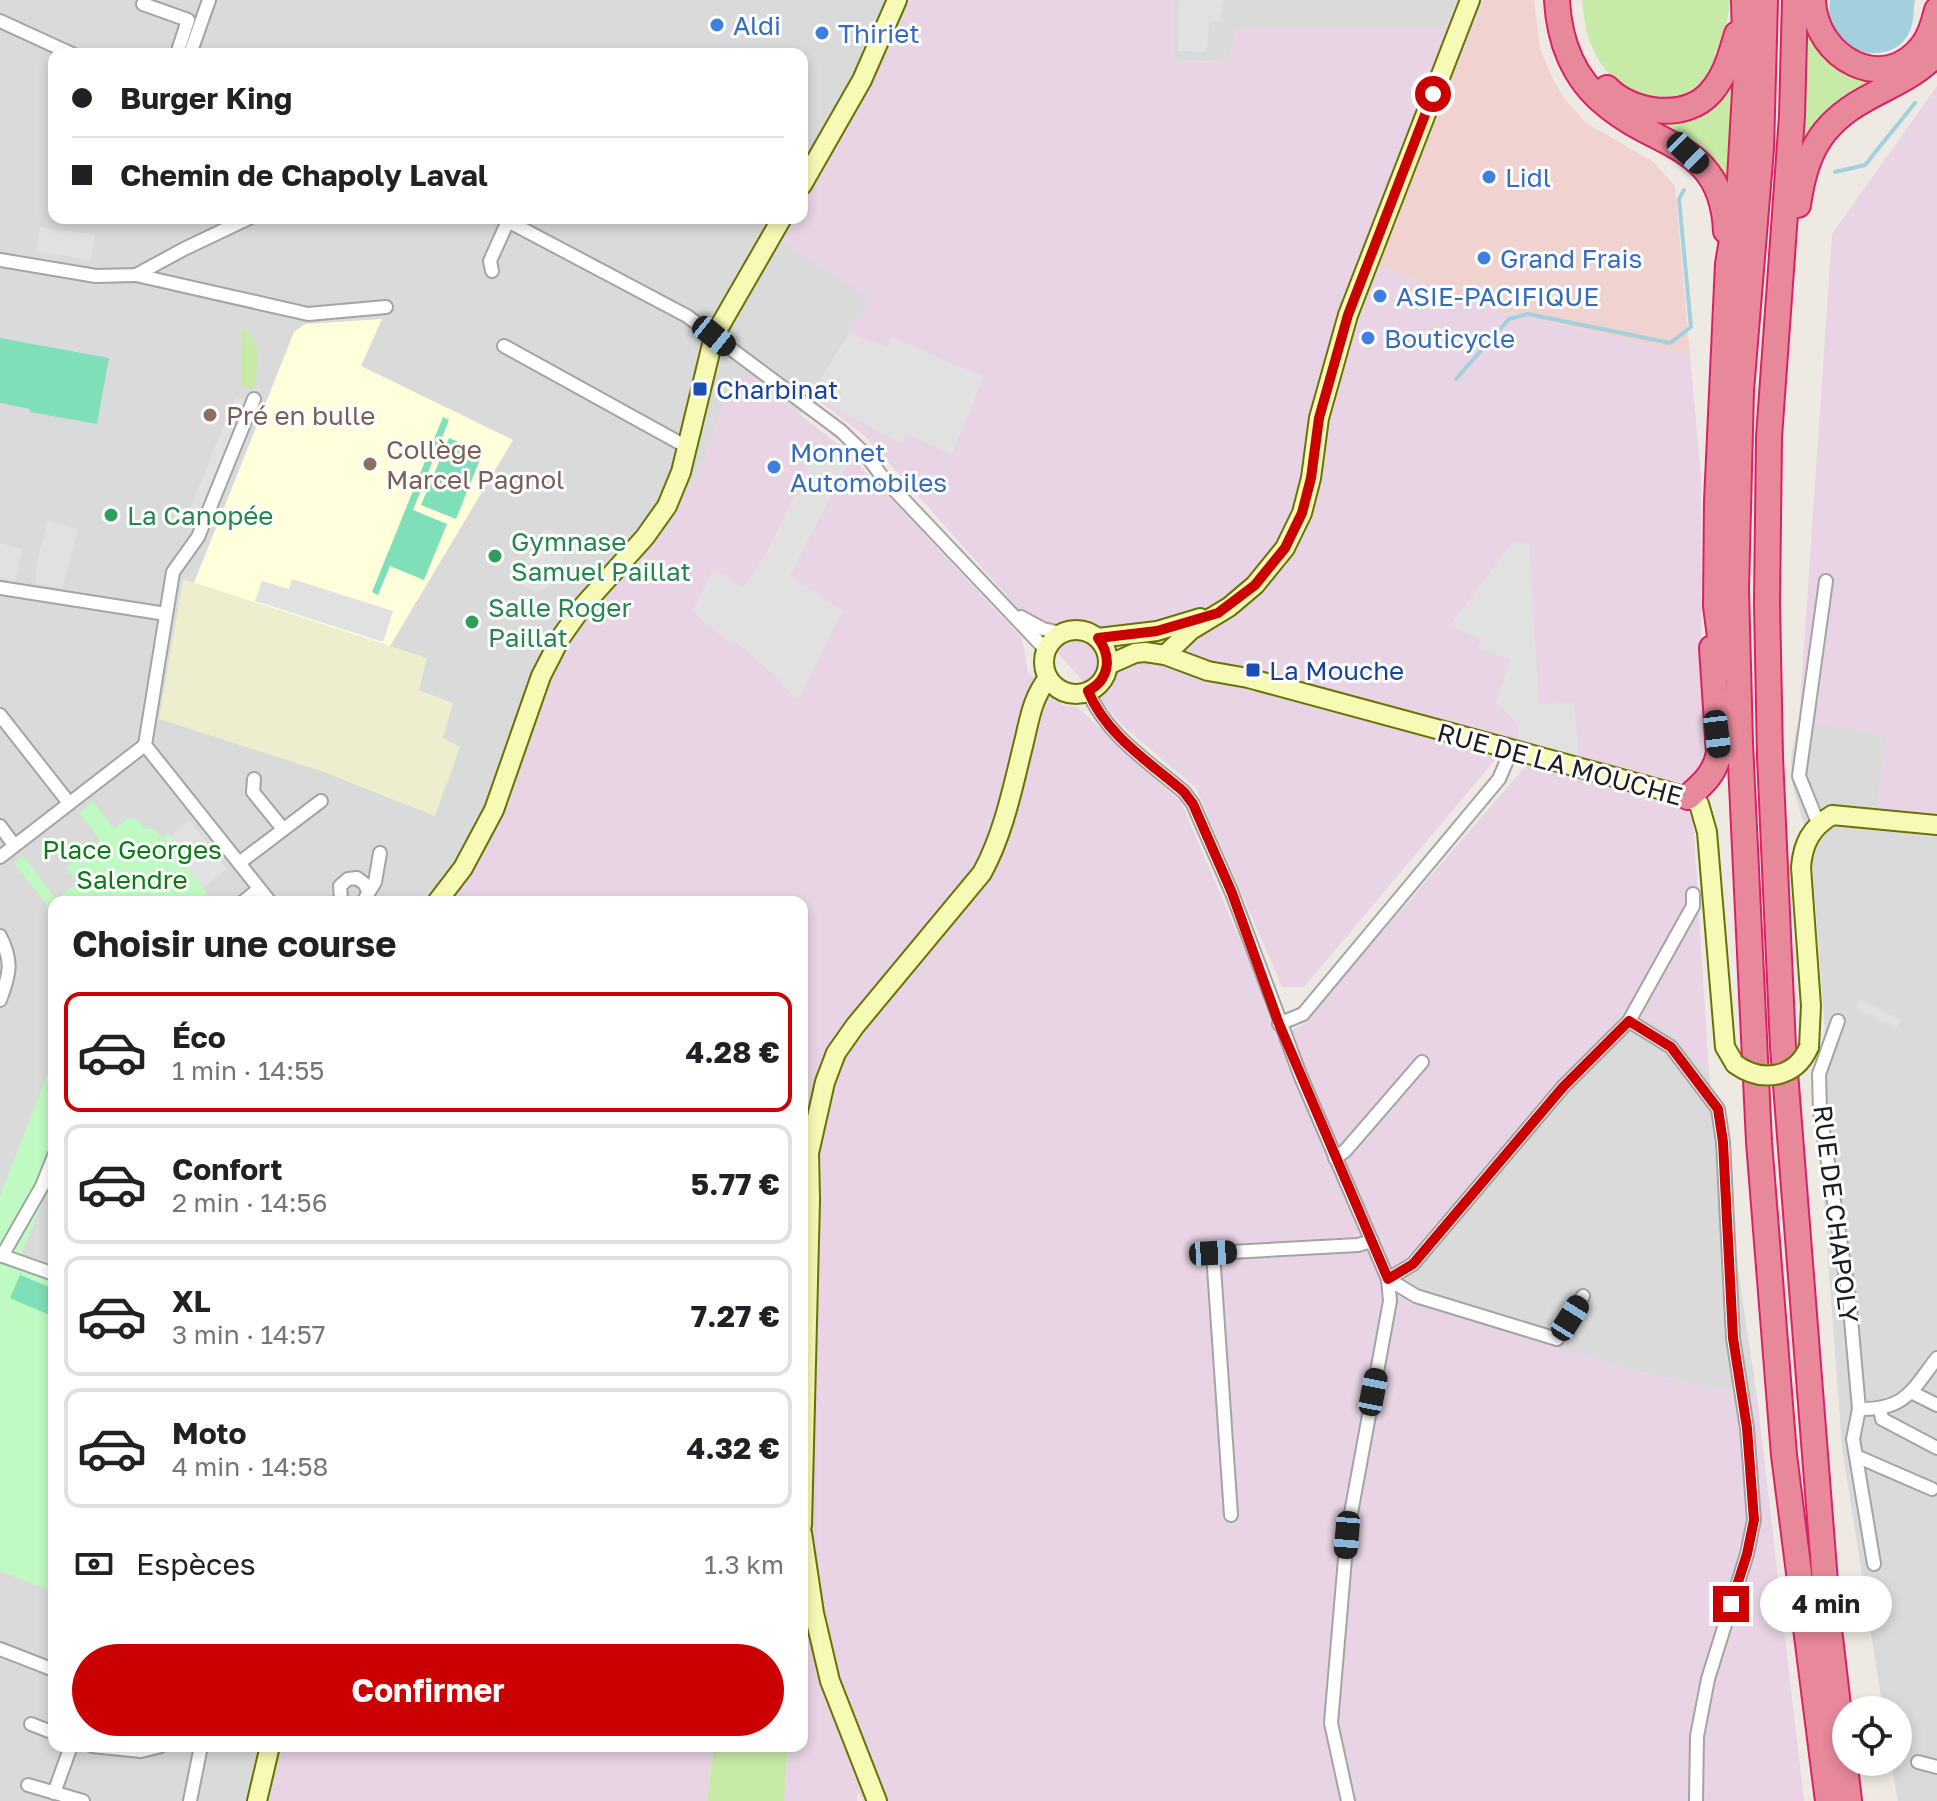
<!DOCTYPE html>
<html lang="fr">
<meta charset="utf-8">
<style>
:root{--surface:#fff;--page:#f6f6f6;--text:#202124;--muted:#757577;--line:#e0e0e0;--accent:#ca0002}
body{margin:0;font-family:"Golos Text",sans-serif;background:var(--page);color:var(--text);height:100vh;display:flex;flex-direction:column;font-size:30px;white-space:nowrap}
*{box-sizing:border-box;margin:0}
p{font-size:26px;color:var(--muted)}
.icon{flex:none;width:44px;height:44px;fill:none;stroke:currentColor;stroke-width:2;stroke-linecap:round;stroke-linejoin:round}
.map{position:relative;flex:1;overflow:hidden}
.details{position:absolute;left:48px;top:896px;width:760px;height:856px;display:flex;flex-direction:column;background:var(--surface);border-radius:16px;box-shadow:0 4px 12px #0003}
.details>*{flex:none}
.hud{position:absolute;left:48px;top:48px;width:760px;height:176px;border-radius:16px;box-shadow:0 4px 12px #0003;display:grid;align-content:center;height:176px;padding:0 24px;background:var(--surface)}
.tools{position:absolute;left:1832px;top:1696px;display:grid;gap:16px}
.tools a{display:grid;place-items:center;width:80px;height:80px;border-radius:50%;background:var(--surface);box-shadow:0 4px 12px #0003;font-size:40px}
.end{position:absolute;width:36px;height:36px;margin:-18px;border:10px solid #ca0002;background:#fff;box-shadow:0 0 0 4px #fff}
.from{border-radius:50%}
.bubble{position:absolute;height:56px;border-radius:28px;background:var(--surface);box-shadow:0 4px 12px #0003;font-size:26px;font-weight:700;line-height:56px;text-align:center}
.car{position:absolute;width:24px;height:48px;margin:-24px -12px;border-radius:10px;box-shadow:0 0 6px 2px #0007;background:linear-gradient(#222 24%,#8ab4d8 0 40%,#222 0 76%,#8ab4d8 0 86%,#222 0)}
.hud b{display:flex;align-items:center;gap:28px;height:76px;font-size:30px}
.hud b+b{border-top:2px solid var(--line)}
.hud i{width:20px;height:20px;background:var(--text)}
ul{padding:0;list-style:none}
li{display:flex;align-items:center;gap:24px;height:120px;margin:0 16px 12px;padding:0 8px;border:4px solid var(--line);border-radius:16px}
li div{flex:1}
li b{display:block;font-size:30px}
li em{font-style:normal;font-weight:700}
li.current{border-color:var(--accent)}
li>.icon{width:72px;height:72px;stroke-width:1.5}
h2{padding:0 24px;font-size:36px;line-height:96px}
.pay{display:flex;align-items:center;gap:20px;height:88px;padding:0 24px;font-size:30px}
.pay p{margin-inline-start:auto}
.primary-button{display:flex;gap:16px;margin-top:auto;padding:16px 24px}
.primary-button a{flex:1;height:92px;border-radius:48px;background:var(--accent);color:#fff;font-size:32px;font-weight:700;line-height:92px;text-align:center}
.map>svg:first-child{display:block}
</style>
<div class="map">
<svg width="1937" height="1801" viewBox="0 0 1937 1801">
<rect width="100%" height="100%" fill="#eeeae3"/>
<g fill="#dbdada">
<polygon points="0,0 910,0 887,52 891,55 878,72 802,204 802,54 54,54 54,218 794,218 781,241 871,298 800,414 750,376 729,388 704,461 667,530 592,616 558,664 520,776 491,843 452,902 54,902 54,1746 281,1746 280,1764 271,1801 0,1801"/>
<polygon points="1174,0 1456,0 1445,28 1237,28 1228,62 1173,61"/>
<polygon points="1799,719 1887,735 1937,820 1937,1801 1898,1801 1891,1762 1898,1762 1898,1710 1883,1710 1842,1447 1815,1080 1825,1031 1811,850 1792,783 1791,756"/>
<polygon points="1629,1009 1671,1033 1709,1074 1757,1397 1634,1371 1398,1295 1408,1256"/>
</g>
<polygon fill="#f0d2d1" points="1484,0 1534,0 1540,49 1553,79 1564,98 1586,123 1652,161 1675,186 1690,355 1509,312 1505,315 1378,265"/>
<g fill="#e8d4e4">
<polygon points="910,0 1174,0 1174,61 1228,62 1237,28 1445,28 1456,0 1484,0 1378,265 1505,315 1508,312 1690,355 1701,476 1702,770 1693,783 1638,778 1510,742 1304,987 1282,987 1196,788 1121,724 865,436 811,395 870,298 781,241 794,218 802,218 802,204 878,72 890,56 887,53"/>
<polygon points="1937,86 1937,820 1875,813 1886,735 1799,719 1832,234"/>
<polygon points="750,376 844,449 1022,638 1028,672 1063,705 1077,707 1181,802 1249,961 1277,1038 1302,1025 1529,762 1678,801 1693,819 1709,1074 1671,1033 1628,1009 1408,1256 1398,1294 1634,1371 1757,1397 1804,1801 863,1801 858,1792 857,1801 784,1801 788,1746 802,1746 802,902 452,902 491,843 520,776 558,664 592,616 667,530 704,461 729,387"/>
<polygon points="281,1746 714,1746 707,1801 271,1801 280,1764"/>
</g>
<polygon fill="#ffffdb" points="382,319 361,366 513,440 390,646 194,583 294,332 305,324"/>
<polygon fill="#eceecd" points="183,579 427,658 419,690 453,703 443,738 460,747 435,816 321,771 159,719"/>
<g fill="#c8eaa7">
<path d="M 1582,0 L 1730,0 L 1725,39 L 1720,51 L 1716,50 L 1714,55 L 1718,57 C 1691,117 1625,109 1596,55 C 1586,37 1584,20 1582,0 Z"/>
<polygon points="1806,16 1884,76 1803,150"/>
<polygon points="1737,66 1729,195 1648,123"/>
<path d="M 242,328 C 262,343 260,366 253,389 L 241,385 Z"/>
<polygon points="714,1746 788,1746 784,1801 707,1801"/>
</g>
<g fill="#befac2">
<polygon points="93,801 114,829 128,818 137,819 144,828 156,830 162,838 168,833 189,860 185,863 212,902 54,902 54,914 14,863 23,856 56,899 78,883 66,868 100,840 79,813"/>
<polygon points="54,1057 54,1172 18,1263 54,1279 54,1586 49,1590 0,1571 0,1196"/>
</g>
<g fill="#7fdfb9">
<polygon points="0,338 109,358 97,424 30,412 30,409 0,403"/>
<polygon points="443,417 449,420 413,510 447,524 424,580 390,566 378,595 372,592"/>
<polygon points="449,438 483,452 456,519 421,505"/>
<polygon points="20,1275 54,1289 54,1317 10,1298"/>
</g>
<g fill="#e1e1e1">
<polygon points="1179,0 1224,0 1220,21 1209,22 1207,52 1178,51"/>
<polygon points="40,227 95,235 91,260 36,252"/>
<polygon points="849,333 887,347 892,337 984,377 952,454 908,435 903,445 811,395"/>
<polygon points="235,397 247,401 195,528 185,522"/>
<polygon points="820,443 848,462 790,576 843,611 798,700 774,675 735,642 727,641 692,612 714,568 743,588 764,557"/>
<polygon points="48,521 78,529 62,588 36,584 37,562"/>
<polygon points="545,528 572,542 548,587 536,592 515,581"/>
<polygon points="1514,541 1529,544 1539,704 1574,703 1579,758 1519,740 1517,724 1502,708 1495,704 1510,659 1478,649 1481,638 1449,626"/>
<polygon points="0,543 22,549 15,580 0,578"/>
<polygon points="292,579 393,611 383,642 255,601 262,581 289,589"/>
<polygon points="190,821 227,869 203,888 184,864 188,860 170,836"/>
<polygon points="1860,1000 1901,1020 1897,1029 1856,1009"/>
</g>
<path fill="#a2d0dd" d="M 1830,0 L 1915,0 C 1913,10 1914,22 1910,31 C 1894,67 1838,56 1830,19 C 1828,14 1830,5 1830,0 Z"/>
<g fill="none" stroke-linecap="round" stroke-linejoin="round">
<g stroke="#a2d0dd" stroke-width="4">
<polyline points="1835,172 1865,165 1915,103"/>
<polyline points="1456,379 1509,319 1528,314 1670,343 1691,327 1679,199 1684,190"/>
</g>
<g stroke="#a4a4a4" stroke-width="16">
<g id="street">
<polyline points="143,4 188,20 177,54"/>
<polyline points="0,21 72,54"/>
<polyline points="190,54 209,0"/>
<polyline points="502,218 687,316 841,431 866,455 884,479 1046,650"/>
<polyline points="0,260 96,276 136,275 184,249 249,218"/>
<polyline points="492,271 490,261 508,221"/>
<polyline points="136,275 308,314 386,307"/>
<polyline points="504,346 687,447"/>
<polyline points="254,399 198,537 173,572 145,745 270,902"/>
<polyline points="0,588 166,614"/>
<polyline points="1021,617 1043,629 1061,633"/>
<path d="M 1088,691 C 1106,735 1149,762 1184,792 L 1193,804 L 1232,893 L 1301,1077 L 1388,1279 L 1390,1301 L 1347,1535 L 1331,1723 L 1348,1801"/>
<polyline points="0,715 69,803"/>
<polyline points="254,779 253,792 283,829"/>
<polyline points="1818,823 1799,776 1826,581"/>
<polyline points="0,826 14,845"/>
<polyline points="0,857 145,745"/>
<polyline points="239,863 321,801"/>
<polyline points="243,902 259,889"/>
<polyline points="344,902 341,899 340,886 348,879 357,878 365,884 368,892"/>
<polyline points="363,902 375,882 380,853"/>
<path d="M 0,936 C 13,961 10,974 0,1000"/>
<polyline points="1629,1021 1671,1047 1718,1109 1723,1142 1733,1338 1747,1428 1754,1520 1747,1554 1708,1679 1697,1736 1696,1801"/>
<path d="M 1838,1021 L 1819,1074 L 1820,1112 L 1849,1297 L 1859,1409 C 1905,1410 1911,1392 1937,1358"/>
<polyline points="1279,1024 1303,1014 1499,779 1511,751"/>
<polyline points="1335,1158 1345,1151 1422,1062"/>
<polyline points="0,1255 54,1274"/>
<polyline points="2,1256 42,1186 54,1156"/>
<polyline points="1388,1279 1413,1264 1563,1087 1629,1021 1693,906 1693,894"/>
<polyline points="1388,1279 1416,1296 1557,1339 1583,1296"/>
<polyline points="1911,1392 1937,1405"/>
<polyline points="1859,1409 1853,1439 1874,1564"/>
<polyline points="1880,1409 1882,1419 1937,1448"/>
<polyline points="1856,1456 1932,1489"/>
<polyline points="1231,1515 1213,1253 1358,1245 1372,1241"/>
<polyline points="0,1649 54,1670"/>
<polyline points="31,1724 54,1733"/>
<polyline points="92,1746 141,1751 161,1746"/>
<polyline points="1918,1762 1937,1767"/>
<polyline points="28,1785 83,1801"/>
<polyline points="54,1793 71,1746"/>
<polyline points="190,1801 201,1746"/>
</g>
</g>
<g stroke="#697404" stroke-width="22">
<g id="secondary">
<polyline points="802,185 862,80 897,0"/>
<circle cx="1076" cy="662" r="32"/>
<polyline points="1098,638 1157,631 1200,618"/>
<polyline points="1165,655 1191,630 1229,607 1255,585 1285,548 1302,513 1311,478 1319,418 1348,315 1470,0"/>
<polyline points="1108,665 1135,653 1145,652 1165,655 1208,671 1248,678 1688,797 1699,804 1707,832 1725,1047 1735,1064"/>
<polyline points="437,902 463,868 494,810 541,676 561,637 583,606 645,537 667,506 681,472 714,336 782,218"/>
<path d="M 1809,1047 L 1811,1006 L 1801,867 C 1803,843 1811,828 1832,815 L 1937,825"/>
<path d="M 802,1525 L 810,1200 L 809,1153 L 825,1082 L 836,1053 L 855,1026 L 982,873 C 1004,833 1013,786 1024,742 C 1030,717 1032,699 1048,678"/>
<polyline points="802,1533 814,1613 830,1681 877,1801"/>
<polyline points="257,1801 270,1746"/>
</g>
</g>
<g stroke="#da2263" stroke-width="28">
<g id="highway">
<path d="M 1557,0 C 1559,40 1573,78 1605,104 C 1658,149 1722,143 1726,231"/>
<polyline points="1765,0 1761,149 1741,390 1736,589 1740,743 1759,1142 1784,1455 1828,1801"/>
<polyline points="1795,0 1792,116 1769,437 1767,602 1770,757 1783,1047 1828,1620 1849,1801"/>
<path d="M 1813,0 C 1815,59 1885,96 1923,45 C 1931,35 1934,22 1937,10"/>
<path d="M 1607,88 C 1632,114 1686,121 1711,92 C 1726,75 1731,54 1737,34"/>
<path d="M 1798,205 C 1805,156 1819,125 1864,100 C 1890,85 1916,76 1937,53"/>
<polyline points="1724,668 1716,606 1717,501 1728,264 1739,197 1746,74 1744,0"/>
<path d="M 1688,797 C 1704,783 1715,773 1719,753 L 1712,648"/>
</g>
</g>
<use href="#street" stroke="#fff" stroke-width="12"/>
<use href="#secondary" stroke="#f7fab5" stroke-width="18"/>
<use href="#highway" stroke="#e7899b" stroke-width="24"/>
<g stroke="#697404" stroke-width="22" stroke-linecap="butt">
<path id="secondary-bridge" d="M 1735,1064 C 1761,1083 1795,1079 1809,1047"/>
</g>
<use href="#secondary-bridge" stroke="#f7fab5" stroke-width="18"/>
</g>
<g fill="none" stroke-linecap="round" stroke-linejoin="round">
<path stroke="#ca0002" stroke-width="10" d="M 1433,94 L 1348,315 L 1319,418 L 1311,478 L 1302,513 L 1285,548 L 1255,585 L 1218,613 L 1157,631 L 1098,638 C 1112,657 1110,679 1088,691 C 1106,735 1149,762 1184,792 L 1193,804 L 1232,893 L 1279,1024 L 1388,1279 L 1413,1264 L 1563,1087 L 1629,1021 L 1671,1047 L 1718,1109 L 1723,1142 L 1733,1338 L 1747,1428 L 1754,1520 L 1747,1554 L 1731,1604"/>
</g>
<g fill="#3f7fe0" stroke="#fff" stroke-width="3">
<circle cx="717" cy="25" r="8"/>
<circle cx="822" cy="33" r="8"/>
<circle cx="1489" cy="177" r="8"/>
<circle cx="1484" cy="258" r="8"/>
<circle cx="1380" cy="296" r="8"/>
<circle cx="1368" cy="338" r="8"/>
<circle cx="774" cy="467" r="8"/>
</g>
<g fill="#1a4fb4" stroke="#fff" stroke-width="3">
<rect x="692" y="381" width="16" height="16" rx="4"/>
<rect x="1245" y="662" width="16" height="16" rx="4"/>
</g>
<g fill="#8d6e63" stroke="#fff" stroke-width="3">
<circle cx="210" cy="415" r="8"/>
<circle cx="370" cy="464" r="8"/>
</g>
<g fill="#2e9e5b" stroke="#fff" stroke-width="3">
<circle cx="111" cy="515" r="8"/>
<circle cx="495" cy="556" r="8"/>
<circle cx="472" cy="622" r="8"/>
</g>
<g text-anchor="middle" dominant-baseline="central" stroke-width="6" stroke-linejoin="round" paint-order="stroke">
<g font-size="26" fill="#366cbe" stroke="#fff" text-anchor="start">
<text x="733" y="25">Aldi</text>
<text x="838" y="33">Thiriet</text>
<text x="1505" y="177">Lidl</text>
<text x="1500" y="258">Grand Frais</text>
<text x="1396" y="296">ASIE-PACIFIQUE</text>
<text x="1384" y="338">Bouticycle</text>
<text x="790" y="452">Monnet<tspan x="790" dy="30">Automobiles</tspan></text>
</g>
<g font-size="26" fill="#164399" stroke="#fff" text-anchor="start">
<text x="716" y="389">Charbinat</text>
<text x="1269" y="670">La Mouche</text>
</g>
<g font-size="26" fill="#785e54" stroke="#fff" text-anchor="start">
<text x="226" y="415">Pré en bulle</text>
<text x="386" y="449">Collège<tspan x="386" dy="30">Marcel Pagnol</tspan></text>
</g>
<g font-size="26" fill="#27864d" stroke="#fff" text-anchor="start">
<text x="127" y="515">La Canopée</text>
<text x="511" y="541">Gymnase<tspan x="511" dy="30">Samuel Paillat</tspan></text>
<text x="488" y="607">Salle Roger<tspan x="488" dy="30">Paillat</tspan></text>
</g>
<g font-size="26" fill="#1d1d1d" stroke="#fff">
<text transform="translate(1560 764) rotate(15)">RUE DE LA MOUCHE</text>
<text transform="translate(1836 1214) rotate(83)">RUE DE CHAPOLY</text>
</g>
<g font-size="26" fill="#0a7c13" stroke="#fff">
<text x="132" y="849">Place Georges<tspan x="132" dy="30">Salendre</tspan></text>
</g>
</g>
</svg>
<div class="tools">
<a><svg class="icon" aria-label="locate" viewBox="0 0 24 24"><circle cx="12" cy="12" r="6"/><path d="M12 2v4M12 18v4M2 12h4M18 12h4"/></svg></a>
</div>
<i class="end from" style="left:1433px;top:94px"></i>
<i class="end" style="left:1731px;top:1604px"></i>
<div class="bubble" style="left:1760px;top:1576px;width:132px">4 min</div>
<i class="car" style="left:1688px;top:153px;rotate:134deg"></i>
<i class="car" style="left:714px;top:336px;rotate:129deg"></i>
<i class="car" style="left:1717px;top:734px;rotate:173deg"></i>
<i class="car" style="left:1213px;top:1253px;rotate:87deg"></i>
<i class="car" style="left:1570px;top:1318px;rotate:32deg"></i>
<i class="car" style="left:1373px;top:1392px;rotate:11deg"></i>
<i class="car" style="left:1347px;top:1535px;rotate:185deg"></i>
<div class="hud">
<b><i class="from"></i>Burger King</b>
<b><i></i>Chemin de Chapoly Laval</b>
</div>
<section class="details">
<h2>Choisir une course</h2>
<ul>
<li class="current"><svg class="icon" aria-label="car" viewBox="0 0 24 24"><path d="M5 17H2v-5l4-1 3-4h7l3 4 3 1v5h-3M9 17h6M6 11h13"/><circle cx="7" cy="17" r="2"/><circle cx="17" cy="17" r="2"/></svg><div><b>Éco</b><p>1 min · 14:55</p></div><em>4.28 €</em></li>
<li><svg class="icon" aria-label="car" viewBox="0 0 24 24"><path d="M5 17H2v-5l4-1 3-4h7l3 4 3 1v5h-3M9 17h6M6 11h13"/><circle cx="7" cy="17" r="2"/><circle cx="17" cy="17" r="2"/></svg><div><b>Confort</b><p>2 min · 14:56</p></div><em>5.77 €</em></li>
<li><svg class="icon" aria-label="car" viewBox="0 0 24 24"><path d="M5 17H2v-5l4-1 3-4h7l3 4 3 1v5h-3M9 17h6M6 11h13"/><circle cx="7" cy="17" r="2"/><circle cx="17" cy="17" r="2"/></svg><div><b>XL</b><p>3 min · 14:57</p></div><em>7.27 €</em></li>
<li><svg class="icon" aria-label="car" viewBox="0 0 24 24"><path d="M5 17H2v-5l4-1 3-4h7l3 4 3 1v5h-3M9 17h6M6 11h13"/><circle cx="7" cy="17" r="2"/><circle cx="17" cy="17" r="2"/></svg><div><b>Moto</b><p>4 min · 14:58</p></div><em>4.32 €</em></li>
</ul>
<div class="pay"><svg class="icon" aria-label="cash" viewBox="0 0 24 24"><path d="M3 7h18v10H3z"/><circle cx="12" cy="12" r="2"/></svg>Espèces<p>1.3 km</p></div>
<div class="primary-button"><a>Confirmer</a></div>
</section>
</div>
